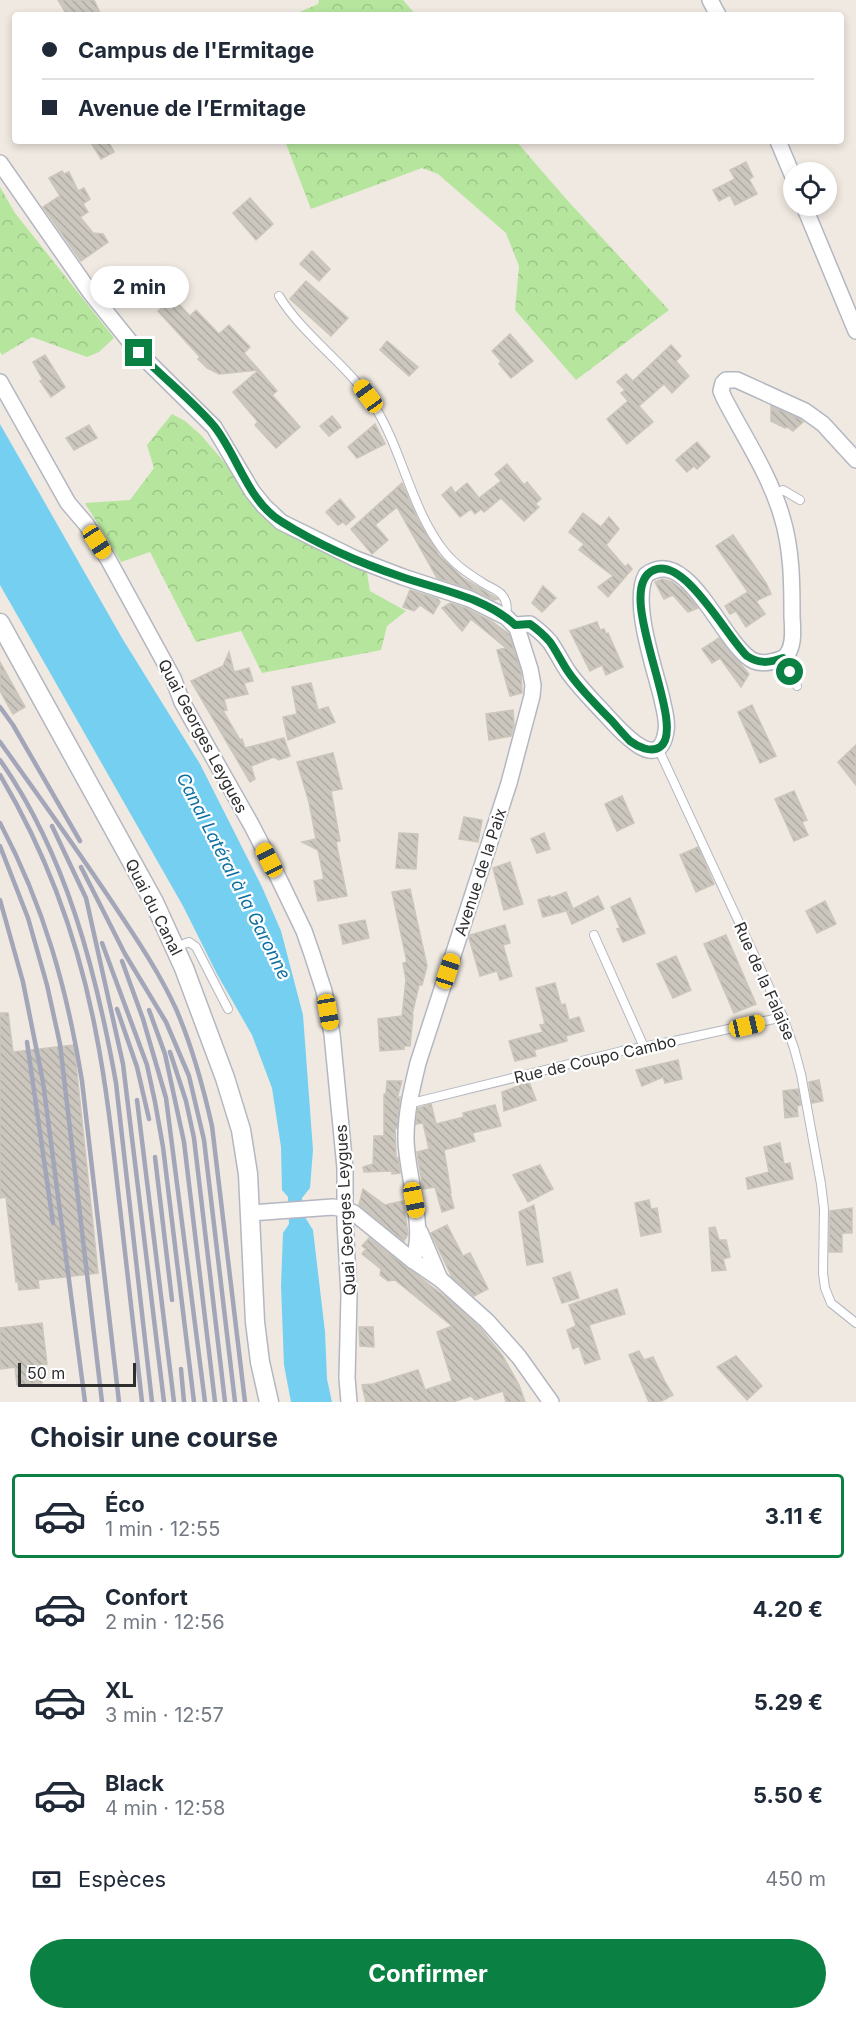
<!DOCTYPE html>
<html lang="fr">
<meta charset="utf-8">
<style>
:root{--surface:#fff;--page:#f2f2f3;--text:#1f2937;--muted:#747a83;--line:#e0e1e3;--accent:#0b8043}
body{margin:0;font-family:Inter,sans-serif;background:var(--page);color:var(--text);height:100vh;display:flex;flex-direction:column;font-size:22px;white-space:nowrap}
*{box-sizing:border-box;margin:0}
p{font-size:20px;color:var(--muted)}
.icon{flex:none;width:33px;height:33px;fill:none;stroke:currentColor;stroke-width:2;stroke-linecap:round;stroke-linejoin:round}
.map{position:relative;height:1402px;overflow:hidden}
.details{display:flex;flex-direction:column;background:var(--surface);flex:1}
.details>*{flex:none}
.banner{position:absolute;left:12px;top:12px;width:832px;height:132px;border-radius:6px;box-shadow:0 3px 9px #0003;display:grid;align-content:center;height:132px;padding:0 30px;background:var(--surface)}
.buttons{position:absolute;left:783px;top:162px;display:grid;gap:12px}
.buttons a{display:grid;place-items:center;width:54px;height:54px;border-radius:50%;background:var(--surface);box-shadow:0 3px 9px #0003;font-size:30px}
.scale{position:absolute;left:18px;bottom:15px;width:118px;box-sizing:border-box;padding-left:6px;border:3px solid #2e2e2e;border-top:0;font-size:16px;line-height:21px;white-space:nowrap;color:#2e2e2e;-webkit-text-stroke:4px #fff;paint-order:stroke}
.end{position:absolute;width:27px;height:27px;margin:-14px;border:8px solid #0b8043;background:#fff;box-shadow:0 0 0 3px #fff}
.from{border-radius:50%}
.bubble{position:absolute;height:42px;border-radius:21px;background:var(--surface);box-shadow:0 3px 9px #0003;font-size:20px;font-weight:700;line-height:42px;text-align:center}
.car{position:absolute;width:18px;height:36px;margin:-18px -9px;border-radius:8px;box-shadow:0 0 4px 2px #0007;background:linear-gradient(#f5c518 24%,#345 0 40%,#f5c518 0 76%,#345 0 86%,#f5c518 0)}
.banner b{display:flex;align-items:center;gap:21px;height:57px;font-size:22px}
.banner b+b{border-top:2px solid var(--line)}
.banner i{width:15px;height:15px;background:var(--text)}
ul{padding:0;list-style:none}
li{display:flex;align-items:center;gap:18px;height:84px;margin:0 12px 9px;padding:0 18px;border:3px solid transparent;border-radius:6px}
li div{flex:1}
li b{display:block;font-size:22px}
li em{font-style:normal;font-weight:700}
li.selected{border-color:var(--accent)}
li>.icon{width:54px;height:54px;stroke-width:1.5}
h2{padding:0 30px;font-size:27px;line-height:72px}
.pay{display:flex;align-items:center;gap:15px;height:66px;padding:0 30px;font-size:22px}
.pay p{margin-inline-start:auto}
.action{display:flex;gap:12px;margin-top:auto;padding:12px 30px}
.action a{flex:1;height:69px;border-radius:36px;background:var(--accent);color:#fff;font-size:24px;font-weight:700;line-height:69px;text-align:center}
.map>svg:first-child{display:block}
</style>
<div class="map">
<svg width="856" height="1402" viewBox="0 0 856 1402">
<defs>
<pattern id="forest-crowns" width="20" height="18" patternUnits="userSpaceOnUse" patternTransform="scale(1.5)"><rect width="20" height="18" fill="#b6e59e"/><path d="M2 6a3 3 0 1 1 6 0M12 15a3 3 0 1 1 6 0" fill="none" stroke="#9dc588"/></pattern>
<pattern id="building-back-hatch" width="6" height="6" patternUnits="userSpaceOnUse" patternTransform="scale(1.5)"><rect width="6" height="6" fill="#cbc7bf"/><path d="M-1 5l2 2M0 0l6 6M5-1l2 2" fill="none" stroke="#afaba4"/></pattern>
</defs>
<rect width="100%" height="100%" fill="#efe9e1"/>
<g fill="url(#forest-crowns)">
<polygon points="319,0 403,0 416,15 293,15 318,4"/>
<polygon points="285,141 516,141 567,200 669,310 576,380 515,310 519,266 506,233 438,174 422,168 311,209"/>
<polygon points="0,187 15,213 114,338 99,352 87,357 32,337 2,355 0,352"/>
<polygon points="172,414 185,421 201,435 278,525 367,573 370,591 406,611 387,626 381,650 262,673 241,631 196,642 150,552 121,562 85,503 130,500 154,468 147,445"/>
</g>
<polygon fill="#75cff0" points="0,424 122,638 200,764 262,887 281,931 303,1015 313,1150 310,1188 302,1198 303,1214 313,1230 325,1332 327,1379 332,1402 291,1402 284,1365 281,1286 283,1233 289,1224 288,1197 282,1190 281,1147 272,1088 252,1035 217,974 183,906 0,585"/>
<g fill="url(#building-back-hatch)" stroke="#cbc5ba" stroke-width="1.5">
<polygon points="58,0 94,0 101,15 67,15"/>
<polygon points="90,141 108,141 114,152 101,159"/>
<polygon points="746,162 753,177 749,179 757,194 735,205 730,195 719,201 713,190 735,179 730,170"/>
<polygon points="62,171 64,174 69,172 78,191 84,188 90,199 83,204 88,212 80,217 93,233 103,234 108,242 81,261 43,207 60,196 49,178"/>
<polygon points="250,198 273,224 256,240 233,213"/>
<polygon points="312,251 330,269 319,281 300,264"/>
<polygon points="306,281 348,318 331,336 290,299"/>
<polygon points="173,298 190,316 196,310 219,334 229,325 250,347 244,353 259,370 219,374 207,368 198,359 200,357 158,311"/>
<polygon points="510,334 533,361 511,378 499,364 501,361 492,351"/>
<polygon points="387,341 418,367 409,376 380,350"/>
<polygon points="671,345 681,356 676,361 689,376 672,393 664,384 639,406 653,422 627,444 607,419 628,401 621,393 625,390 617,382 626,374 633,381"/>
<polygon points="45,355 65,387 51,397 40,381 43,380 33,362"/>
<polygon points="259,370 277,391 272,395 300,427 276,448 255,425 258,422 233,392"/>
<polygon points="771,406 800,419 803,422 793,431 787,427 785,428 771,421"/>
<polygon points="332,416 341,427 329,436 320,426"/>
<polygon points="375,424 385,444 357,458 348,447"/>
<polygon points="89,425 97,438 74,450 66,438"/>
<polygon points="697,442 710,457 697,469 694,466 687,472 676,460"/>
<polygon points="507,464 524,485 527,482 541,499 535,504 539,507 524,521 501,498 484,512 481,509 475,514 471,509 460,517 442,495 451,487 455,493 467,483 479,498 501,481 495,474"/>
<polygon points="402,483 418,520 439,555 463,578 498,599 494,600 473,590 437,578 397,507 375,525 388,540 372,554 351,529"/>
<polygon points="340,499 355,517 346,525 343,522 338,525 326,512"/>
<polygon points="583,513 601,527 609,517 619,529 606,545 625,567 628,564 632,569 608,597 598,587 613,576 579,550 584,544 569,532"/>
<polygon points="733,535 766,583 771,594 756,601 765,614 746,627 736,611 730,614 725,606 748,592 716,546"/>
<polygon points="662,579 672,582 684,591 698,608 688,612 673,595 664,599 655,582"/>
<polygon points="543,586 556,598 542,612 532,603"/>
<polygon points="410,590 438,599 440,602 433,614 420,605 414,611 403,607"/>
<polygon points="450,603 466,608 491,621 509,634 521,671 522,693 510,696 497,650 506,648 471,619 462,631 442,608"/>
<polygon points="597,622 600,630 604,629 606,634 608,633 623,667 606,675 602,665 590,671 570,631"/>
<polygon points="719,638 749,674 741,687 720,658 712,663 702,649"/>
<polygon points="229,652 234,672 249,668 253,681 244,683 248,694 224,699 227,710 223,711 240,740 242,739 245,748 284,738 290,756 279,760 274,757 251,766 255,779 250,782 191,681 223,666"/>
<polygon points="0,662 25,707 13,714 0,691"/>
<polygon points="311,683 318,710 328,707 335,722 288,740 283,717 297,714 292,687"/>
<polygon points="752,705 776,756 760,763 738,712"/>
<polygon points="513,710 514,725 511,736 489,740 486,714"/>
<polygon points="856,745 856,785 838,762"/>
<polygon points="333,753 342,789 331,791 340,841 336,842 347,896 318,901 314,881 324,879 318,850 302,842 316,839 309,802 297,762"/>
<polygon points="794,791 807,820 802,822 808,835 794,841 775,799"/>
<polygon points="622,796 634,823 617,831 605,804"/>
<polygon points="464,817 482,820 478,842 459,839"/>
<polygon points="399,833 418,834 416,869 396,868"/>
<polygon points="544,833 550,849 537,853 531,839"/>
<polygon points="698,847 714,884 696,892 680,855"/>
<polygon points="510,862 523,904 504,910 493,868"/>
<polygon points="410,889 427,966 422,985 419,985 412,1015 413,1015 410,1046 404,1046 404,1049 380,1051 378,1019 402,1016 406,980 403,963 407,962 392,892"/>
<polygon points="566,892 573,909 543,917 538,900 550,896 551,898"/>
<polygon points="598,896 604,909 572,924 567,912"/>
<polygon points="630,898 645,933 623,942 617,929 620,928 611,907"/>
<polygon points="825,901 836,924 817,933 806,911"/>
<polygon points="365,920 369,938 343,944 339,925"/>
<polygon points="505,925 510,943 503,945 512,976 500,980 497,971 480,976 469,938 470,935"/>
<polygon points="726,935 756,1004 734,1013 704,944"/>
<polygon points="676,956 691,990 673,998 657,964"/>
<polygon points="555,983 561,1005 565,1004 569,1020 579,1017 584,1031 566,1036 567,1041 534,1050 536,1056 515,1061 509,1041 543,1032 540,1025 545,1024 536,988"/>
<polygon points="0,1013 8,1013 13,1052 74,1045 98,1273 38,1280 39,1288 19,1290 18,1282 16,1282 6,1197 0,1198"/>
<polygon points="678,1060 682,1079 665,1083 663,1077 642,1086 636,1070"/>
<polygon points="819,1080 823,1101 812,1103 809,1082"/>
<polygon points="387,1081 402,1081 397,1098 400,1097 397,1128 395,1128 396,1158 398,1158 400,1173 392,1174 392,1171 364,1172 363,1167 373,1164 374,1136 384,1136 384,1094 386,1094"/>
<polygon points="529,1082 536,1100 504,1111 502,1092"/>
<polygon points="798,1089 801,1105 797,1106 798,1116 785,1118 783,1091"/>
<polygon points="431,1104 436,1124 464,1117 463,1113 495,1105 501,1126 472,1133 475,1141 444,1150 451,1193 450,1193 454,1208 442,1212 435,1187 423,1189 417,1152 429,1149 423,1123 416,1124 418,1108"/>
<polygon points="780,1143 784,1164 790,1163 793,1179 748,1189 746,1178 769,1172 764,1147"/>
<polygon points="540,1165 553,1189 528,1202 513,1175"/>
<polygon points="363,1189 385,1205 403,1201 408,1234 404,1241 359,1205"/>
<polygon points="649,1200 651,1209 657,1208 661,1232 641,1236 635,1203"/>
<polygon points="534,1205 543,1262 527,1265 519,1212"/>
<polygon points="852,1208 852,1233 842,1233 842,1252 829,1252 830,1211"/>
<polygon points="447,1225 463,1256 470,1253 488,1289 474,1296 452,1277 431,1233"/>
<polygon points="715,1227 719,1240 726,1240 730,1257 723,1259 726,1270 712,1271 709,1228"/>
<polygon points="369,1238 453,1303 480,1328 502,1355 519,1385 525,1402 506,1402 503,1391 475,1400 471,1396 453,1402 366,1402 362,1385 373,1384 418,1370 425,1390 452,1381 437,1332 452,1326 395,1280 388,1281 380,1275 381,1269 362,1254 366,1249 362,1246"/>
<polygon points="570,1272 579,1298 562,1303 553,1278"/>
<polygon points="617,1289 625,1314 589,1325 600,1359 585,1364 579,1346 573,1349 567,1330 576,1326 569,1305"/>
<polygon points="42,1323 47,1364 40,1365 42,1383 17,1385 15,1367 0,1369 0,1328"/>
<polygon points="359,1327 373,1327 374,1347 360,1346"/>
<polygon points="639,1351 644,1360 653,1357 665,1382 673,1395 660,1402 649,1402 629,1355"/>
<polygon points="736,1356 762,1386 747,1400 717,1367"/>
</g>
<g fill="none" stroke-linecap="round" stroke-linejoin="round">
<g stroke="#b4b7c1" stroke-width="10">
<g id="service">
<path d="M 279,296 C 305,338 349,365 375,407 C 403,452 411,509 444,551 C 455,565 469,574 483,583 C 489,587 498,590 502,595 C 508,602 507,609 506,617"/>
<polyline points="774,494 783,490 800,500"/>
<polyline points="783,658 797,686"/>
<polyline points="658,748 783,1017 794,1048 801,1074 821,1184 824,1209 823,1273 825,1288 831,1303 856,1323"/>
<polyline points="594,935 644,1047"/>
<polyline points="176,947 189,942 196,947 228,1009"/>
<polyline points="408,1104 622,1051 679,1040 783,1017"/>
</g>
</g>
<g stroke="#b4b7c1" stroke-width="18">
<g id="minor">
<polyline points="710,0 718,15"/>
<polyline points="778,141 794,179"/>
<path d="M 0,163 L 90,292 L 139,353 L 214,427 L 252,491 L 264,506 L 281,522 L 356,559 L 403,577 L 470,599 L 506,617 L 517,628 L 530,669 L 533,685 L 532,696 L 509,783 L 418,1063 C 412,1088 406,1112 406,1137 C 405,1169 428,1234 412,1260"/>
<polyline points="804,206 856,331"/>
<polyline points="0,382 68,503 86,524 108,559 173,678 182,702 252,826 278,877 304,931 312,954 324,991 332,1034 345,1168 345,1222 349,1295 347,1378 349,1402"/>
<path d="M 515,625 L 530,624 C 537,629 544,635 550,642 C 557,652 562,663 569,673 C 580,688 593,701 605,714 C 618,728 659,777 666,731 C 668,720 664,710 662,699 C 655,669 631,602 646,575 C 689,543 723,647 754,661 C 762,664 773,662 781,659 C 795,653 793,630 792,617 C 792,584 792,550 782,517 C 770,475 744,437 724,398 L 721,391 L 723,383 L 726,380 L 737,380 L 805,411 L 823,424 L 856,460"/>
<polyline points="251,1213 333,1207 344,1209 354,1213 412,1260 440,1279 487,1321 519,1357 551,1402"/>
<polyline points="420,1232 440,1279"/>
</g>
</g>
<g stroke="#b4b7c1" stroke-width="21">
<polyline id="tertiary" points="0,623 154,902 184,968 225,1078 241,1130 248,1174 255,1322 260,1362 269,1402"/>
</g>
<use href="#service" stroke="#fff" stroke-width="8"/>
<use href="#minor" stroke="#fff" stroke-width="15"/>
<use href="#tertiary" stroke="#fff" stroke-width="18"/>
<g stroke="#a3a6b8" stroke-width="4.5">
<polyline points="0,707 13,725 80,841"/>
<path d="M 0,742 C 41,799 82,856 120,914 C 140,944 161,976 176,1009 C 192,1046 203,1086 212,1126 L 245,1402"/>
<path d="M 0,760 C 66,854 96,971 116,1083 L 152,1402"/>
<path d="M 0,775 C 47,854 79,943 96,1033 C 108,1094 114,1156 121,1217 C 128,1279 135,1340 142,1402"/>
<path d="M 0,823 C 44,906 67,989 82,1081 L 119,1402"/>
<polyline points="52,826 86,898 123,1064 164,1402"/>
<polyline points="0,846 28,918 47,985 60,1044 102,1402"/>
<polyline points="81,867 125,954 166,1022 189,1076 204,1140 235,1402"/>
<polyline points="0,900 23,982 43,1082 85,1402"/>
<polyline points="102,943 147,1065 155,1102 163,1147 194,1402"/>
<polyline points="122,961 143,1019 166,1098 205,1402"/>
<polyline points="117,1009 137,1067 149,1119"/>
<polyline points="149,1010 165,1054 184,1142 215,1402"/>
<polyline points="27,1042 53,1223"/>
<polyline points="170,1052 186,1101 194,1138 225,1402"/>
<polyline points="137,1100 174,1402"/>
<polyline points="155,1157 172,1300"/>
<polyline points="181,1369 184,1402"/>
</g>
</g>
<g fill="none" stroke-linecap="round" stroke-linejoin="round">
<path stroke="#0b8043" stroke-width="8" d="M 139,353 C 163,378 192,400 214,426 C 238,456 248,502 282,522 C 317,544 363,564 402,577 C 440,590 485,597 515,625 L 530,624 C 537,629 544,635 550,642 C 557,652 562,663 569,673 C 581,690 597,706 612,721 C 618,728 624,735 630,741 C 638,747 651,753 660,747 C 690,727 610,588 654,570 C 685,557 727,637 747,656 C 759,664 769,663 783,658 L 790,672"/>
</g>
<g text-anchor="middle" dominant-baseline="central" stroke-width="4.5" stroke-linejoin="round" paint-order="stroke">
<g font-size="16" fill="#2e2e2e" stroke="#fff">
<text transform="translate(203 736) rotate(62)">Quai Georges Leygues</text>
<text transform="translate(480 872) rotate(-72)">Avenue de la Paix</text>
<text transform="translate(154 907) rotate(63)">Quai du Canal</text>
<text transform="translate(765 981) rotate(66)">Rue de la Falaise</text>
<text transform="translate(595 1059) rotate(-13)">Rue de Coupo Cambo</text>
<text transform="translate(345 1210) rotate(-93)">Quai Georges Leygues</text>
</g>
<g font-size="18" font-style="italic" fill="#0d6fa3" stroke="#fff">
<text transform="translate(234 876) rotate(63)">Canal Latéral à la Garonne</text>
</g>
</g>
</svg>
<div class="buttons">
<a><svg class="icon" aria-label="locate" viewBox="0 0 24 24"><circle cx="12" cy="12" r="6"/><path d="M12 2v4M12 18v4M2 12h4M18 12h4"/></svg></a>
</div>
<div class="scale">50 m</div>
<i class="end from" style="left:790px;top:672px"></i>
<i class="end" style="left:139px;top:353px"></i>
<div class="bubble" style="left:90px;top:266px;width:99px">2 min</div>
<i class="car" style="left:368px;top:396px;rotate:324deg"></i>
<i class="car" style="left:97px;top:542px;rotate:147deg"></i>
<i class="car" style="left:269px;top:860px;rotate:333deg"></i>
<i class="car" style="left:448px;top:971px;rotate:18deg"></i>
<i class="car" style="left:328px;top:1012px;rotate:170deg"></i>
<i class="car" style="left:747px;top:1026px;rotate:77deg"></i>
<i class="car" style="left:414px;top:1200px;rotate:169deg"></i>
<div class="banner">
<b><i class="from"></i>Campus de l'Ermitage</b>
<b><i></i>Avenue de l’Ermitage</b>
</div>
</div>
<section class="details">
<h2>Choisir une course</h2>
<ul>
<li class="selected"><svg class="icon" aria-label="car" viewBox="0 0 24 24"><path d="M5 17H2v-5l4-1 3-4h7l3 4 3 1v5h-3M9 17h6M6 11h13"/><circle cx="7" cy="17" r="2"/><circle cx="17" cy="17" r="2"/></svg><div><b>Éco</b><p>1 min · 12:55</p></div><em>3.11 €</em></li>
<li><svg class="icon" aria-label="car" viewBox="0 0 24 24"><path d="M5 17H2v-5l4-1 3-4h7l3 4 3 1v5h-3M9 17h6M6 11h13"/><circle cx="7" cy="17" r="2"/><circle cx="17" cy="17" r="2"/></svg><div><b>Confort</b><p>2 min · 12:56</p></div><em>4.20 €</em></li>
<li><svg class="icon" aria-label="car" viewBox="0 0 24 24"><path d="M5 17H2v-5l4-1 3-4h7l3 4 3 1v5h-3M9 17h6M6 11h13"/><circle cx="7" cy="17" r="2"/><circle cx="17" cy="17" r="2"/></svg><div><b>XL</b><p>3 min · 12:57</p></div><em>5.29 €</em></li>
<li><svg class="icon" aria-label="car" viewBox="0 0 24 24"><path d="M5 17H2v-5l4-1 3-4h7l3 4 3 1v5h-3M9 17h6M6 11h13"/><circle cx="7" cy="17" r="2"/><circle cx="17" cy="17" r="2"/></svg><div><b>Black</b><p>4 min · 12:58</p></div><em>5.50 €</em></li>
</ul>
<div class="pay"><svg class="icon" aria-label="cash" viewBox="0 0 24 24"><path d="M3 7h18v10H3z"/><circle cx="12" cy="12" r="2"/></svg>Espèces<p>450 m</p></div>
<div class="action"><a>Confirmer</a></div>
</section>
